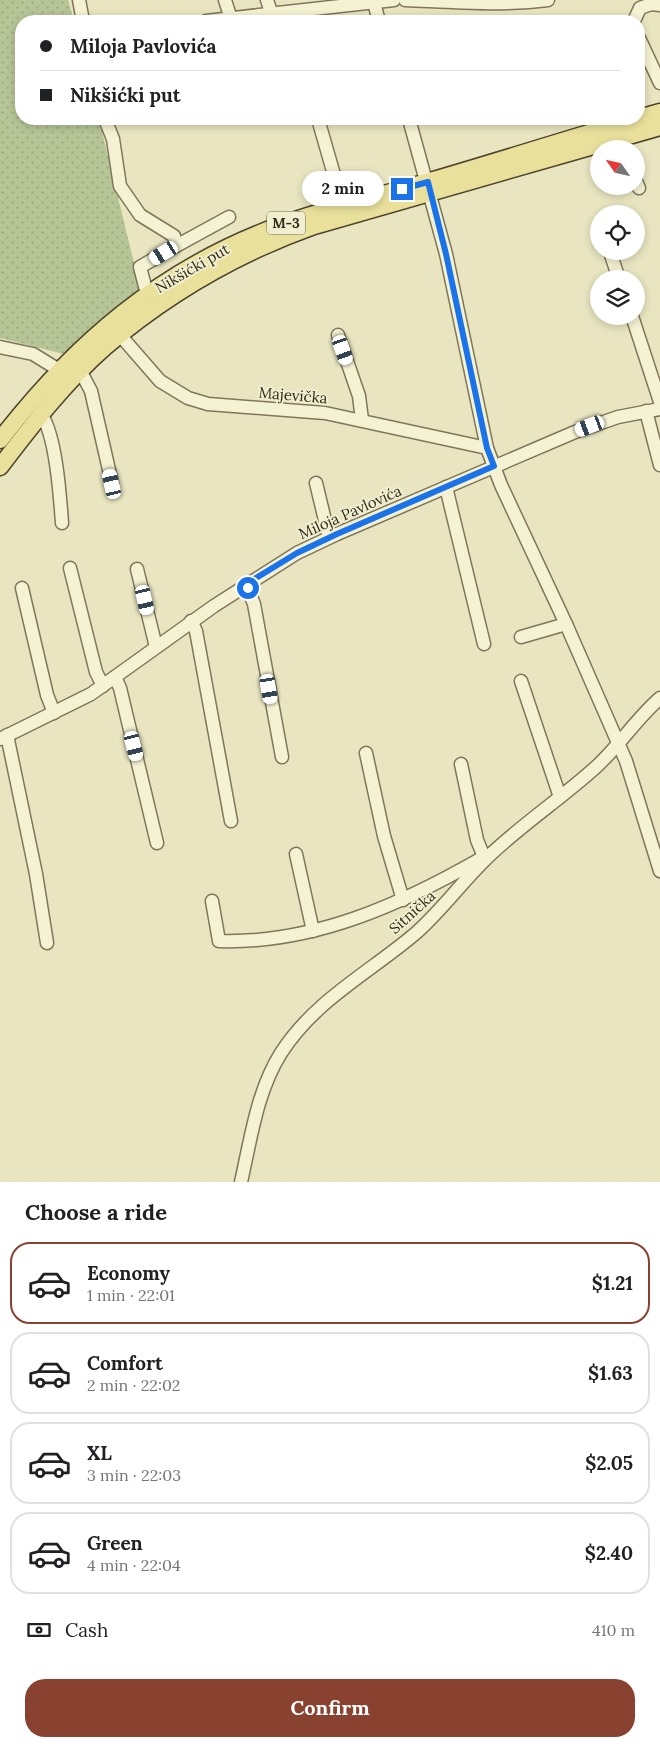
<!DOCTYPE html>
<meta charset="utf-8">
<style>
:root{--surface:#fff;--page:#f2f2f2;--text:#202124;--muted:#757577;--line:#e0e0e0;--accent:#894230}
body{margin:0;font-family:Lora,serif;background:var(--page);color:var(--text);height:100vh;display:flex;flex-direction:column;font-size:19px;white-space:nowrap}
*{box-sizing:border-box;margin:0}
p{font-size:16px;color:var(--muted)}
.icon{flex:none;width:28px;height:28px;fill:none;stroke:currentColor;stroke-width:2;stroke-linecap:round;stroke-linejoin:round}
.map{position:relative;height:1182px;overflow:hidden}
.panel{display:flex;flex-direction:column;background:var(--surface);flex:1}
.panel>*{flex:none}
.guide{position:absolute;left:15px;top:15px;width:630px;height:110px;border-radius:20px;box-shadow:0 2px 8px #0003;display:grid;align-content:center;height:110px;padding:0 25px;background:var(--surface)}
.needle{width:32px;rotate:304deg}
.tools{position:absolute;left:590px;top:140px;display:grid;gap:10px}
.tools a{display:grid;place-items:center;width:55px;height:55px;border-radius:50%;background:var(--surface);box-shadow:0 2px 8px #0003;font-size:25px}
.end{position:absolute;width:22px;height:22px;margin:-11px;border:6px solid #1a73e8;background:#fff;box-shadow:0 0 0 2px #fff}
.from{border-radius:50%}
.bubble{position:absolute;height:35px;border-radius:18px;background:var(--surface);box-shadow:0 2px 8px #0003;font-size:16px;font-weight:700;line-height:35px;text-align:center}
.car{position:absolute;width:15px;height:30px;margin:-15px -8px;border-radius:6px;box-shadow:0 0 4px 1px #0007;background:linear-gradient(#fff 24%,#345 0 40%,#fff 0 76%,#345 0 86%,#fff 0)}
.guide b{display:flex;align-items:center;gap:18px;height:48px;font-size:19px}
.guide b+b{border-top:1px solid var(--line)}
.guide i{width:12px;height:12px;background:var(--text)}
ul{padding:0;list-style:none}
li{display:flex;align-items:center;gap:15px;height:82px;margin:0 10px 8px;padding:0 15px;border:2px solid var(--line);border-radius:20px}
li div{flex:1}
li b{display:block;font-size:19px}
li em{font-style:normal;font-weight:700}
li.selected{border-color:var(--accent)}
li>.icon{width:45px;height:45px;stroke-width:1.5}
h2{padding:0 25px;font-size:22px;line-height:60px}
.pay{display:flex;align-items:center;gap:12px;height:55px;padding:0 25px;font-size:19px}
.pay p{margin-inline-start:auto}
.button{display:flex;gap:10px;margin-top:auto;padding:10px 25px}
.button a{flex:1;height:58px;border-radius:20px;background:var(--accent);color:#fff;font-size:20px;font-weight:700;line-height:58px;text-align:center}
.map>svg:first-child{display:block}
</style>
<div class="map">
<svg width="660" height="1182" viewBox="0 0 660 1182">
<defs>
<pattern id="grass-dots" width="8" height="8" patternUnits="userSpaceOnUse" patternTransform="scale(1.25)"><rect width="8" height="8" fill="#b6c596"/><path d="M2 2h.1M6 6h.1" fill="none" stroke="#9da981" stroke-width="1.8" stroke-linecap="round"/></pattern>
</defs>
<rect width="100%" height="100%" fill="#e8e5c0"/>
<polygon fill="url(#grass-dots)" points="0,0 68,0 74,21 21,21 21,119 99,119 142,296 76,357 0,338"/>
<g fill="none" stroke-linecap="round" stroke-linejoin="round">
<g stroke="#80765a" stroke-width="15">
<g id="minor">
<polyline points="79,0 83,21"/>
<polyline points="225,0 231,19"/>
<polyline points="267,0 272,15"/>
<path d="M 405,0 C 453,2 500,6 548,0"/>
<polyline points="374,3 379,21"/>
<polyline points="206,21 394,0"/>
<polyline points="634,21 640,8 651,4 660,5"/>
<polyline points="639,38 660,83"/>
<polyline points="105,119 113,139 120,186 140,215 174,236 176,246 140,267 147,294"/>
<polyline points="318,119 343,206"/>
<polyline points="409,119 446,254 487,448 501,485 566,624 521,637"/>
<polyline points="636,181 639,188"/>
<polyline points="176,246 229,217"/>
<polyline points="610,252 619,279"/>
<polyline points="632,316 660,402"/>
<polyline points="120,335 160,381 188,398 208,404 325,413 487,448"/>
<polyline points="338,335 359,396 362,420"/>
<polyline points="0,347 33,354 59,370"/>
<polyline points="81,372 91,391 112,483"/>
<polyline points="646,411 660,465"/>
<path d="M 41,414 C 56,435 60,496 62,523"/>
<polyline points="316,483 329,537"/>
<polyline points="446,487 484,644"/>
<polyline points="70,568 96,672 103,686"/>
<polyline points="137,569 156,647"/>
<polyline points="246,584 254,604 282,757"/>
<polyline points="22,588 47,695 54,713"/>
<polyline points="191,621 196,631 231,821"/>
<polyline points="566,624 626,761 660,871"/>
<polyline points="115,677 120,688 157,843"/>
<polyline points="521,681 560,797"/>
<polyline points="7,735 36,874 47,943"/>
<polyline points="0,739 91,694 214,606 297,553 337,534 575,432 618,417 660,409"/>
<polyline points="366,753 384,836 403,900"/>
<polyline points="461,764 477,840 484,857"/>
<polyline points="296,854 313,931"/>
<path d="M 212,901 L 219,941 C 314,944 402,904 482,858"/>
<path d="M 241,1182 C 251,1138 257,1091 281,1053 C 315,1000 369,973 416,933 C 443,909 464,879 491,854 C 524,823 563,797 596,767 C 619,746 636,719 660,698"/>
</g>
</g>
<g stroke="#4e442e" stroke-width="19">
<g id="major">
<polyline points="639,118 660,112"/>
<path d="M 0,440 C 75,343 161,269 278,226 C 327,208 379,196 430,181 C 499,161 567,139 636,119"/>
<path d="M 0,467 C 32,425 65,382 105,347 C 166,295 238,253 314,226 L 660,127"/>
</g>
</g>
<use href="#minor" stroke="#f4f2d2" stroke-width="12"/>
<use href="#major" stroke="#e9e19b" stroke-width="16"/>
</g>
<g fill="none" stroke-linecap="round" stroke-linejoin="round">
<polyline stroke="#1a73e8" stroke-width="6" points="248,588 246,584 297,553 337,534 494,466 487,448 446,254 428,182 402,189"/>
</g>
<g text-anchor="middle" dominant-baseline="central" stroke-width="4" stroke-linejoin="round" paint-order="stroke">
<rect fill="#f1eecf" stroke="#6b6652" stroke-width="1" x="267" y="211.5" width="38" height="23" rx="4"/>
<g font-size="14" font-weight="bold" fill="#312b1d">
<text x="286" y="223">M-3</text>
</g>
<g font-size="15" fill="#312b1d" stroke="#f1eecf">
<text transform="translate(192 268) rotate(-30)">Nikšićki put</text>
<text transform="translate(293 395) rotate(5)">Majevička</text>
<text transform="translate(350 512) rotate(-24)">Miloja Pavlovića</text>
<text transform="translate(412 912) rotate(-42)">Sitnička</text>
</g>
</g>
</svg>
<div class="tools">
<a><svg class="needle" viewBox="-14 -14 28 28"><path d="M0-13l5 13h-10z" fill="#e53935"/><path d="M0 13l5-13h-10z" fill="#757577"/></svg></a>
<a><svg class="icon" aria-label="locate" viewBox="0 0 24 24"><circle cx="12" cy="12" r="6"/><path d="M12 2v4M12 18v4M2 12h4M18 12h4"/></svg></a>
<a><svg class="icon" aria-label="layers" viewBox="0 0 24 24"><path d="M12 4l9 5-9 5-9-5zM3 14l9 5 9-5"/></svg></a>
</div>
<i class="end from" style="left:248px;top:588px"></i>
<i class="end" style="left:402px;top:189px"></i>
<div class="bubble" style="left:302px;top:171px;width:82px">2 min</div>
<i class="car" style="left:164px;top:253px;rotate:239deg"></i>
<i class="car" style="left:343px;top:350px;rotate:161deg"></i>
<i class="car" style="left:590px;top:426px;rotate:249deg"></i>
<i class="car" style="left:112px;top:484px;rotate:347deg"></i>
<i class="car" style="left:145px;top:600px;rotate:167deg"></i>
<i class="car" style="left:269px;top:689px;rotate:170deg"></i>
<i class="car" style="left:134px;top:746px;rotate:166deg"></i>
<div class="guide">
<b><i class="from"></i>Miloja Pavlovića</b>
<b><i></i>Nikšićki put</b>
</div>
</div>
<section class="panel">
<h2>Choose a ride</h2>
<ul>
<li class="selected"><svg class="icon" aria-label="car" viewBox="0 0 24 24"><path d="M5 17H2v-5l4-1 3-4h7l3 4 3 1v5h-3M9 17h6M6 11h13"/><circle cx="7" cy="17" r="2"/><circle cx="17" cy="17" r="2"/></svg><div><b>Economy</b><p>1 min · 22:01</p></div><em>$1.21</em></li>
<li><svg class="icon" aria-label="car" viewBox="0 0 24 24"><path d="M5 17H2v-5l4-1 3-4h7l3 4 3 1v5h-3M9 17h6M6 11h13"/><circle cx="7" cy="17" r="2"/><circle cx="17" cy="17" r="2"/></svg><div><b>Comfort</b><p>2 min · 22:02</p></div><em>$1.63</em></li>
<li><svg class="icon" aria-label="car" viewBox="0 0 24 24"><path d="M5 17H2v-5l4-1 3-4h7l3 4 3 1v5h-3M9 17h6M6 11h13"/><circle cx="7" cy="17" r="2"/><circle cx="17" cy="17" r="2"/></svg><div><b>XL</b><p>3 min · 22:03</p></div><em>$2.05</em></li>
<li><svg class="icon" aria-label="car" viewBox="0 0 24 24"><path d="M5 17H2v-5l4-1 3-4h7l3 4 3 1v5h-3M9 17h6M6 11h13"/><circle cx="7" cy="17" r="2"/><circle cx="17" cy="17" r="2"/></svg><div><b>Green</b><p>4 min · 22:04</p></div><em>$2.40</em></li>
</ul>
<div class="pay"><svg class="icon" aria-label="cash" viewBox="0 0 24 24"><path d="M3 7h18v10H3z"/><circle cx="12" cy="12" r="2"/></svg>Cash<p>410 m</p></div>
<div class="button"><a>Confirm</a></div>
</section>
